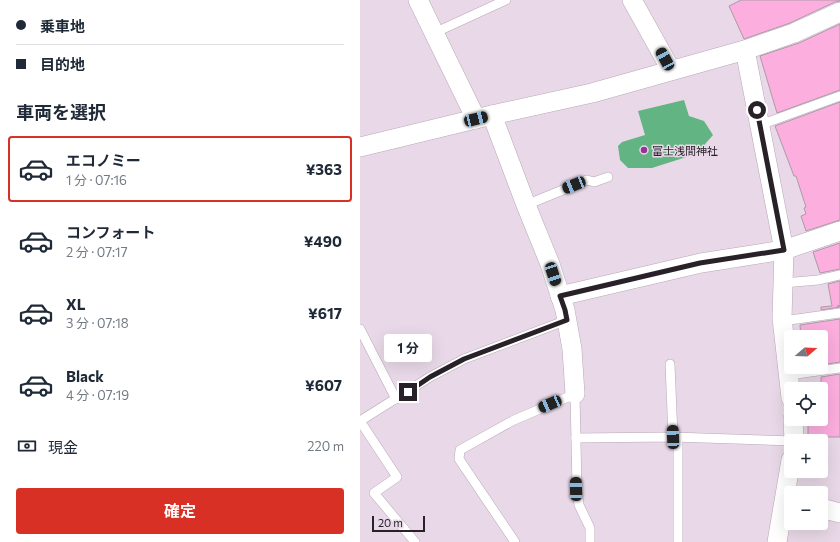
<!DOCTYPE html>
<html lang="ja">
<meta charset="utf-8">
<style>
:root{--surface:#fff;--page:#f2f2f3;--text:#1f2937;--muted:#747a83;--line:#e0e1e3;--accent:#d93025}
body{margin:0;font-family:Commissioner,"Noto Sans JP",sans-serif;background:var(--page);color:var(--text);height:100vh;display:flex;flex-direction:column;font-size:15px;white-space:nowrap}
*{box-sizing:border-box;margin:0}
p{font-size:13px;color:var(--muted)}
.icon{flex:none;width:22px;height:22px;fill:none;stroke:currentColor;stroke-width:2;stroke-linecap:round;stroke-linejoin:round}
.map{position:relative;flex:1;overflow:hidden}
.side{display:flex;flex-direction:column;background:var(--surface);width:360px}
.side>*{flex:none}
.guide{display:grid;align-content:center;height:88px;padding:0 16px;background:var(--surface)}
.needle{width:26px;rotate:71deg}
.fabs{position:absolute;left:424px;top:330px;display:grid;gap:8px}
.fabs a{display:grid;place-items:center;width:44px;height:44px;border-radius:4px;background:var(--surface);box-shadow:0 4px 16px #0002;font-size:20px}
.scale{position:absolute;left:12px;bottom:10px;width:53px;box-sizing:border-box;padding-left:4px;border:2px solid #282228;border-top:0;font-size:11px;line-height:14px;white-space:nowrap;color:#282228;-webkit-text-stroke:3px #e9d9e8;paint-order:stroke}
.end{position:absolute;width:18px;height:18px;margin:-9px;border:5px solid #282228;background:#fff;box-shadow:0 0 0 2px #fff}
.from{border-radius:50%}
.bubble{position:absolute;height:28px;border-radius:4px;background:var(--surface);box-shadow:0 4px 16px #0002;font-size:13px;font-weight:700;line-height:28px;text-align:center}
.car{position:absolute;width:12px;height:24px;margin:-12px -6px;border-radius:5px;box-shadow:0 0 3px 1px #0007;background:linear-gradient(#222 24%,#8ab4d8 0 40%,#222 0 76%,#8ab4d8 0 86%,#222 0)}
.guide b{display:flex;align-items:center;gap:14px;height:38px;font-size:15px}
.guide b+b{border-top:1px solid var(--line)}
.guide i{width:10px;height:10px;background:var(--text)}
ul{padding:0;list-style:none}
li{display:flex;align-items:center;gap:12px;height:66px;margin:0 8px 6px;padding:0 8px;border:2px solid transparent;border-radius:4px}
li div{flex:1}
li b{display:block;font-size:15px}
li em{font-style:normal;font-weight:700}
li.selected{border-color:var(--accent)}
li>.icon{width:36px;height:36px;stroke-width:1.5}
h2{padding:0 16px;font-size:18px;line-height:48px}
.pay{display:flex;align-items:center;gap:10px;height:44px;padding:0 16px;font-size:15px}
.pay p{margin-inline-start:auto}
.cta{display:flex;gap:8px;margin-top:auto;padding:8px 16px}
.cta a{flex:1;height:46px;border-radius:4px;background:var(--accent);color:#fff;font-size:16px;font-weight:700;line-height:46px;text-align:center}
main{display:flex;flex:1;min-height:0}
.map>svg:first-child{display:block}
</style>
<main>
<section class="side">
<div class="guide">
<b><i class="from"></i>乗車地</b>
<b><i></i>目的地</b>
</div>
<h2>車両を選択</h2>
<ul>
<li class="selected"><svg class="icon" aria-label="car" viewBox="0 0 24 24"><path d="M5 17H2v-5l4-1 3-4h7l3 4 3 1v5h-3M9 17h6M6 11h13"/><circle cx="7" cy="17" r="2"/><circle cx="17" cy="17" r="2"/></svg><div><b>エコノミー</b><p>1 分 · 07:16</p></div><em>¥363</em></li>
<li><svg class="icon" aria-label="car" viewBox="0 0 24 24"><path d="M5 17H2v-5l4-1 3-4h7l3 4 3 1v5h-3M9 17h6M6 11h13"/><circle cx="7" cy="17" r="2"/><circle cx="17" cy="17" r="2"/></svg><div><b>コンフォート</b><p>2 分 · 07:17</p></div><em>¥490</em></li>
<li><svg class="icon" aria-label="car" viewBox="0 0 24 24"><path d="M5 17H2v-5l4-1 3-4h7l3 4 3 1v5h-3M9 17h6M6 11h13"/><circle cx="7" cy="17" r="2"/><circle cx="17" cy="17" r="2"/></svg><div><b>XL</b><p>3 分 · 07:18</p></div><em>¥617</em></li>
<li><svg class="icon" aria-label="car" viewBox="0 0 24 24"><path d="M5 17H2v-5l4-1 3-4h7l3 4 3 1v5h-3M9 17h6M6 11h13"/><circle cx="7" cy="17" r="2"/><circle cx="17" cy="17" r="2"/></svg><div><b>Black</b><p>4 分 · 07:19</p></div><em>¥607</em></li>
</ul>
<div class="pay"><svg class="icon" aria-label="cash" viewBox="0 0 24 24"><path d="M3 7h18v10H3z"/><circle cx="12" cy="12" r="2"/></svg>現金<p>220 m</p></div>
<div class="cta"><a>確定</a></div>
</section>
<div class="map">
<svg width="480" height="542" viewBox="0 0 480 542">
<rect width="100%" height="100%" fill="#e9d9e8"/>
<polygon fill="#62b583" points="324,100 329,116 344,121 353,135 346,143 339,153 292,168 268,168 260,160 258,146 262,142 285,135 278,111"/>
<g fill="#fcaedf" stroke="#ac9aa5">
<polygon points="381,0 480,0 480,1 475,2 430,23 384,39 369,6"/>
<polygon points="480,24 480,90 417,113 400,56 439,43"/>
<polygon points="480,102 480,220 446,231 441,216 446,214 444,208 446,207 436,176 434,176 415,126"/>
<polygon points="480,243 480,269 460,273 453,252"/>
<polygon points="480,281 480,306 477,306 480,306 480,307 461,310 461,307 472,306 468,284"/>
<polygon points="480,319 480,362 461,365 461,337 441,337 440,325"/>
<polygon points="480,374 480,437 448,437 448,419 461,419 461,377"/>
</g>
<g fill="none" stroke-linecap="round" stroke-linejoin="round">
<g stroke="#b7a8b5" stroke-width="10">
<g id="service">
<polyline points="74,33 146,0"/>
<polyline points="400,125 480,96"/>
<polyline points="166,205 227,180 234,182 248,177"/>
<polyline points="423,283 458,280 480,275"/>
<polyline points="423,321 480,313"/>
<polyline points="0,329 36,399"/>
<polyline points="310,364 313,437"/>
<polyline points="429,375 480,368"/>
<polyline points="0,421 70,377 104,359 207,320"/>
<polyline points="0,421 37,477 14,493 55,542"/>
<polyline points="216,438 313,437 434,441"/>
<polyline points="155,542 99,459 100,450 154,420 215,394 217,489 219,505 230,528 230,542"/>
<polyline points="318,542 318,437"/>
</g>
</g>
<g stroke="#b7a8b5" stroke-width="20">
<g id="minor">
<polyline points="58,0 116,119"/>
<polyline points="272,0 311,70"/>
<polyline points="385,50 424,250 422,318 431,398"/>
<polyline points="132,115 166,205 190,264 205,310 212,349 215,394"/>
<polyline points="0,147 132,115 232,93 385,50 434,33 480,12"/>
<polyline points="200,296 341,263 424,250 480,231"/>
<polyline points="433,419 434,441"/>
<polyline points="461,508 480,513"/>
<polyline points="417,542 431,460"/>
</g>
</g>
<use href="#service" stroke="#fff" stroke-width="9"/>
<use href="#minor" stroke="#fff" stroke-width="19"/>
</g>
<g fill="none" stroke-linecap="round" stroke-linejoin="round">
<polyline stroke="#282228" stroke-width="5" points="48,392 70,377 104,359 207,320 205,310 200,296 340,263 424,250 397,110"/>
</g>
<circle fill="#983297" stroke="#e9d9e8" stroke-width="1.5" cx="284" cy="150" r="4"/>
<g text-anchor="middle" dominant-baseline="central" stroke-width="3" stroke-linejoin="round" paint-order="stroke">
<g font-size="11" fill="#282228" stroke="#e9d9e8" text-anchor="start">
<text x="292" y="150">富士浅間神社</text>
</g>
</g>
</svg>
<div class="fabs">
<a><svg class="needle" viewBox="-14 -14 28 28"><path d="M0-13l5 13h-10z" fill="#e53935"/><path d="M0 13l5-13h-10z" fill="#747a83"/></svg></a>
<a><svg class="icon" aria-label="locate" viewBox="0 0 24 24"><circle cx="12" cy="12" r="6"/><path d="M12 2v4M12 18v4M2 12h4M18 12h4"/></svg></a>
<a>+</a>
<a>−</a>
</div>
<div class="scale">20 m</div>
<i class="end from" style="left:397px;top:110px"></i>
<i class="end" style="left:48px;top:392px"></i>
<div class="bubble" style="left:24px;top:334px;width:48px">1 分</div>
<i class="car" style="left:305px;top:59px;rotate:331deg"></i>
<i class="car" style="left:116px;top:119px;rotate:76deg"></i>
<i class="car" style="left:214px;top:185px;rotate:248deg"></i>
<i class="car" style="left:193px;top:274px;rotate:162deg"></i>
<i class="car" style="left:190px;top:404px;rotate:247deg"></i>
<i class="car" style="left:313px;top:437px;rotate:358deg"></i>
<i class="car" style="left:216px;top:489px;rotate:359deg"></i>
</div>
</main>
